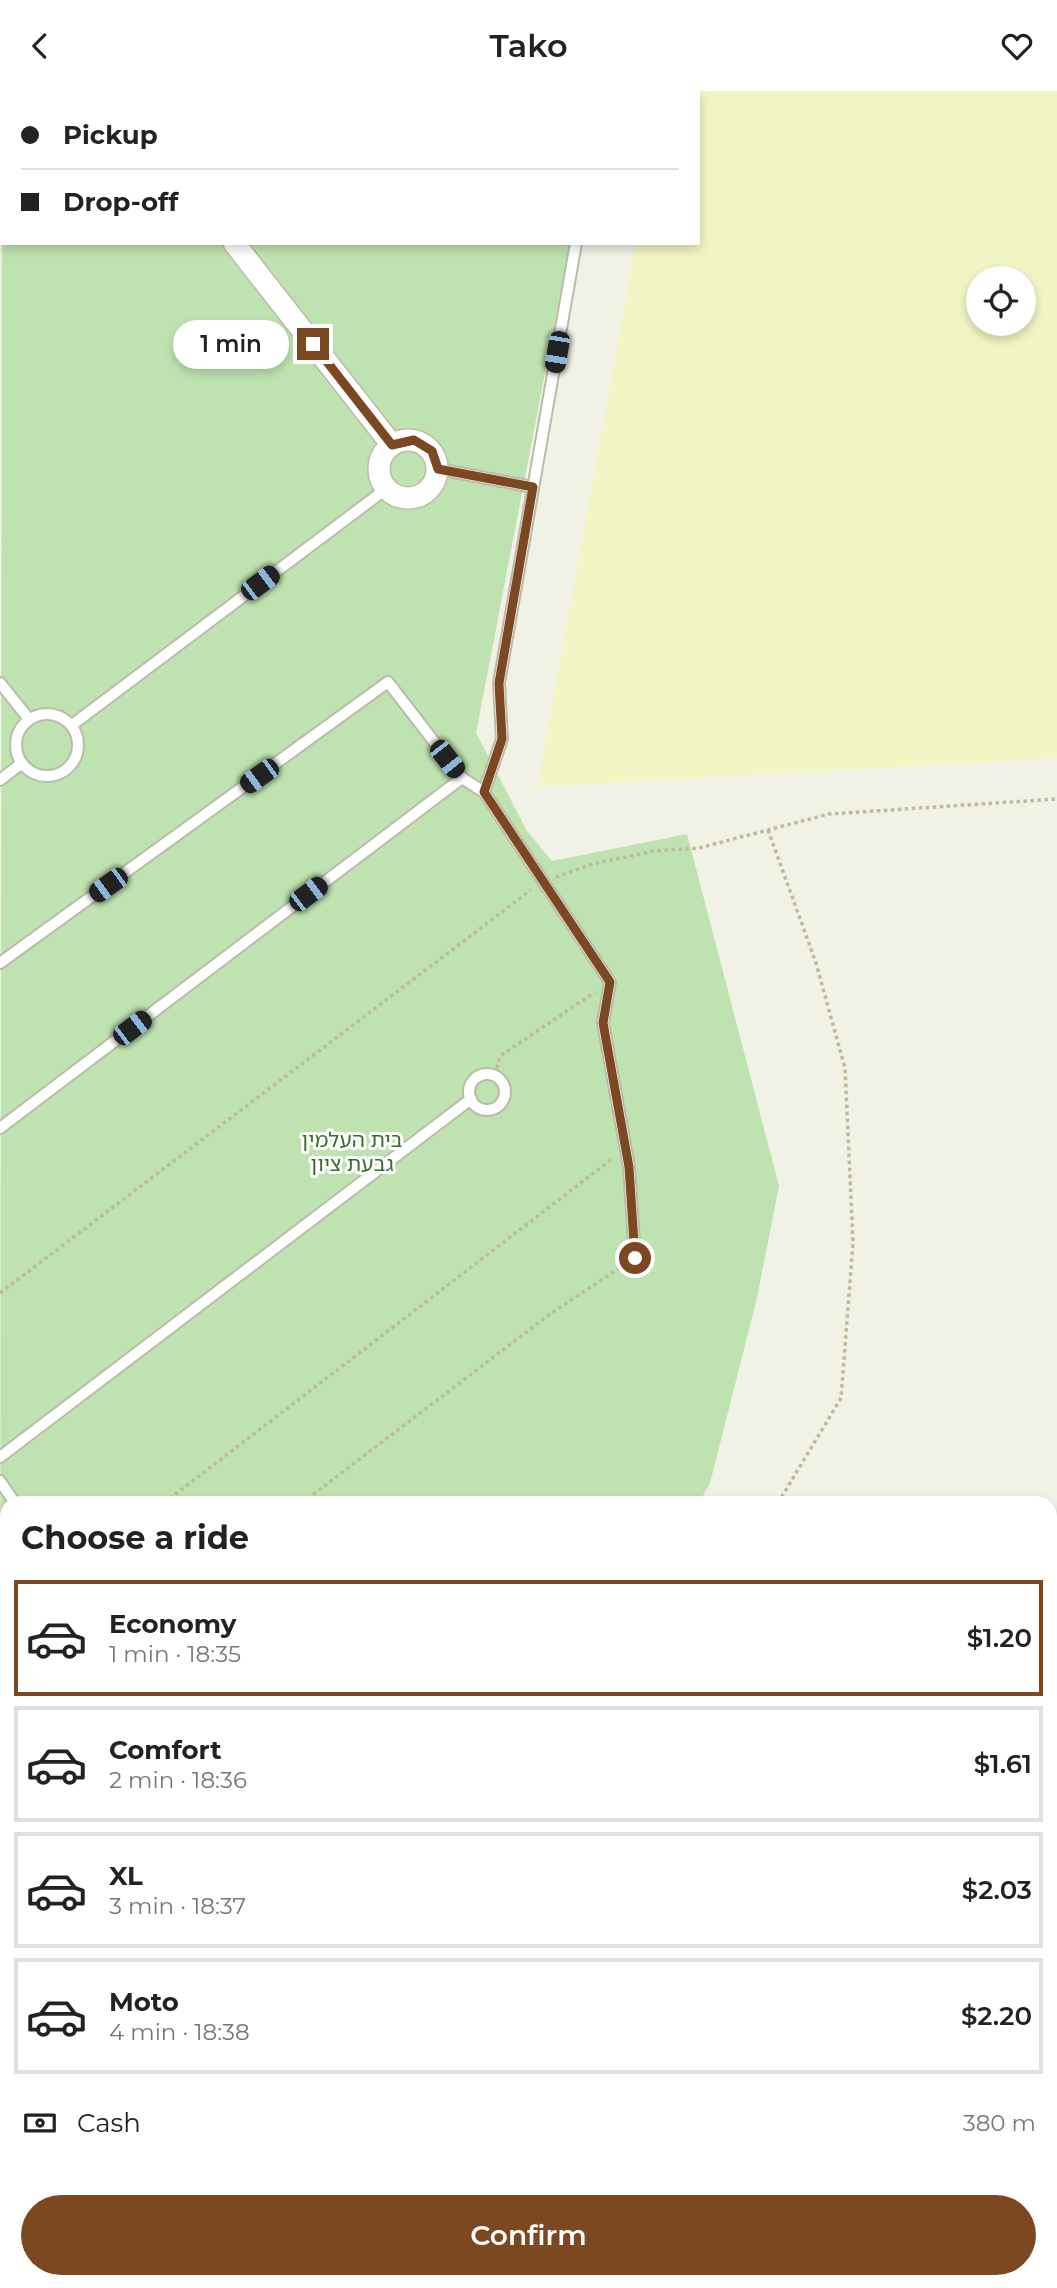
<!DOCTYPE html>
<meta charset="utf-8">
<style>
:root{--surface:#fff;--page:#f2f2f2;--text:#222;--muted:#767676;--line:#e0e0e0;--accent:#7c4822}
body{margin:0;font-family:Montserrat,"Noto Sans Hebrew",sans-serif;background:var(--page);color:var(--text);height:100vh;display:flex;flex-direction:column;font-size:26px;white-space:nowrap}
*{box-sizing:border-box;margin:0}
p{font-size:23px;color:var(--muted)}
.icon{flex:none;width:38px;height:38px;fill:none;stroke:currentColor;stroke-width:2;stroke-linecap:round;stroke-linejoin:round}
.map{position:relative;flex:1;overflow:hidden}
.panel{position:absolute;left:0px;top:1405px;width:1057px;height:793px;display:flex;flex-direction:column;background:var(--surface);border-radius:21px 21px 0 0;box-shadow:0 4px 10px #0003}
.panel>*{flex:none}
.guide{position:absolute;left:0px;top:0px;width:700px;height:154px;box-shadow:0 4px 10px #0003;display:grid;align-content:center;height:154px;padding:0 21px;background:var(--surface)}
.buttons{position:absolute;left:966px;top:175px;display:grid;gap:14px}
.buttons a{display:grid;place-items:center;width:70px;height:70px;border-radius:50%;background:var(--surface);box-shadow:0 4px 10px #0003;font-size:35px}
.end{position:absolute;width:32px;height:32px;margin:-16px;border:9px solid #7c4822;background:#fff;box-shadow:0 0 0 4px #fff}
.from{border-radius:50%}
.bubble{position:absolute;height:49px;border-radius:24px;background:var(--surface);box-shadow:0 4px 10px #0003;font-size:23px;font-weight:600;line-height:49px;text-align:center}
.car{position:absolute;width:21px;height:42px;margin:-21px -10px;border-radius:9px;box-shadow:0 0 5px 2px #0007;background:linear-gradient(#222 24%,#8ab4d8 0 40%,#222 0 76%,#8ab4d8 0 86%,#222 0)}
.guide b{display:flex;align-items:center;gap:24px;height:66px;font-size:26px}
.guide b+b{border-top:2px solid var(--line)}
.guide i{width:18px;height:18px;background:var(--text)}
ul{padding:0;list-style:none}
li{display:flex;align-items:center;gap:21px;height:116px;margin:0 14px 10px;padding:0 7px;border:4px solid var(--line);border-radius:0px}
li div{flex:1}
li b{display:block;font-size:26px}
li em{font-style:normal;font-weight:600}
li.selected{border-color:var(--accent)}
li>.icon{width:63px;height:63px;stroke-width:1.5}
h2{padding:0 21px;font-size:32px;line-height:84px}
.pay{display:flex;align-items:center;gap:18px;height:77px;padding:0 21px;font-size:26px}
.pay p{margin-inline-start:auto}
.action{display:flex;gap:14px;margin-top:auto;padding:14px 21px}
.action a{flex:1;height:80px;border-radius:42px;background:var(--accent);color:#fff;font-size:28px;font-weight:600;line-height:80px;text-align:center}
header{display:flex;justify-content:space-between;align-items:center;height:91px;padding:0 21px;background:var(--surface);font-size:32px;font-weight:600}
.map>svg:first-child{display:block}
</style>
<header><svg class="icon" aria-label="back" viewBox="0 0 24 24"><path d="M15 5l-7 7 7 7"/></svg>Tako<svg class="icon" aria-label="heart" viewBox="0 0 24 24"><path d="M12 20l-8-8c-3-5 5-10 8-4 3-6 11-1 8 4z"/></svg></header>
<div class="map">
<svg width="1057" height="2197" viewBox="0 0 1057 2197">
<rect width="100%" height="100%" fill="#f1f1e5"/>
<polygon fill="#e5e4d4" points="1057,1571 1057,2197 143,2197 139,2191 1050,2191 1050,1578"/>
<g fill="#bfe3b0">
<polygon points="94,0 600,0 92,2"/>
<polygon points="2,58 2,152 570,152 476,642 527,740 552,770 687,743 779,1095 757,1207 710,1392 699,1412 7,1412 7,1737 2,1739 0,1735"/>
</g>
<path fill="#f1f4c3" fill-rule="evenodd" d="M 664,0 L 1057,0 L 1057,667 L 537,696 L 636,152 L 698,152 L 698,2 ZM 978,187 L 1024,187 L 1024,233 L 978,233 Z"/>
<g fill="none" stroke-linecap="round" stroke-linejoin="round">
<g stroke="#bcbba9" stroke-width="14">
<g id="service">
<polyline points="80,0 81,2"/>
<polyline points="126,2 128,0"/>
<polyline points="603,2 603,0"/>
<polyline points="0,68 2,66"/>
<polyline points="438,378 533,396"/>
<polyline points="0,592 29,628"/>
<circle cx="47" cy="654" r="31"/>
<polyline points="72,634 386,398"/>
<polyline points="0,689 22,672"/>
<polyline points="484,701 502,648 499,592 576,152"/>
<polyline points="0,872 388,591 462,687"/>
<circle cx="487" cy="1001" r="18"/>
<polyline points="0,1037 462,687 484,701 610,891 603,932 629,1076 635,1167"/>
<polyline points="0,1366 471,1008"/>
<polyline points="0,1390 15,1412"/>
</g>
</g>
<g stroke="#bcbba9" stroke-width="24">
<g id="minor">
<polyline points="234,152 392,354"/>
<circle cx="408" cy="378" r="29"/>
<polyline points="0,1910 7,1922"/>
<polyline points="0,1957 7,1970"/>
<polyline points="1050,2077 1057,2086"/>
<polyline points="1050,2122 1057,2133"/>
<polyline points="129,2191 134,2197"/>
<polyline points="448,2191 451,2197"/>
<polyline points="755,2191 759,2197"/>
</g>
</g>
<g stroke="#bcbba9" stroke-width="30">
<g id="tertiary">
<polyline points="1050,1679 1057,1671"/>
<polyline points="1050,1723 1057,1715"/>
<polyline points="189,2197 200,2197"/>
<polyline points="317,2197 336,2191"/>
<polyline points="408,2197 423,2191"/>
</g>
</g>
<g stroke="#bdba9b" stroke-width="3.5" stroke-dasharray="3.5 3.5" stroke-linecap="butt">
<polyline points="768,739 816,872 845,977 853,1152 841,1307 778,1412"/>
<polyline points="556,786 593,773 654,760 699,757 829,723 1057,708"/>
<polyline points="495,984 500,965 595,901"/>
<polyline points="0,1202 531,799"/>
<polyline points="164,1412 612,1068"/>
<polyline points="302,1412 550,1223 624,1174"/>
<polyline points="2,1533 7,1530"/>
<polyline points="0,1716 7,1711"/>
</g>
<use href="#service" stroke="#fff" stroke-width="10"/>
<use href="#minor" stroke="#fff" stroke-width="21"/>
<use href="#tertiary" stroke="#fff" stroke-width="26"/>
</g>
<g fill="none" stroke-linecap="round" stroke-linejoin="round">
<polyline stroke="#7c4822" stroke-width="9" points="313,253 392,354 414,349 432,360 438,378 533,396 499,592 502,648 484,701 610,891 603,932 629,1076 635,1167"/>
</g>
<g text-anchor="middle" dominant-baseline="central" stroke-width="6" stroke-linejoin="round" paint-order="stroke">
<g font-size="21" fill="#34712d" stroke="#fff">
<text x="352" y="1048">בית העלמין<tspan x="352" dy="24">גבעת ציון</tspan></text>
</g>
</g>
</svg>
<div class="buttons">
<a><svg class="icon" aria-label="locate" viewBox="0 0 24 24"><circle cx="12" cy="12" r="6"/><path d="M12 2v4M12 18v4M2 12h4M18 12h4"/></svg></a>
</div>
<i class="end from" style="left:635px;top:1167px"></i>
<i class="end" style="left:313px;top:253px"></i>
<div class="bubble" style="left:173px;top:229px;width:116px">1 min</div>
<i class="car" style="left:557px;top:261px;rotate:190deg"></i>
<i class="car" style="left:260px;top:492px;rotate:53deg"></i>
<i class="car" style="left:447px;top:668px;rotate:142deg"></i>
<i class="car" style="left:259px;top:685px;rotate:234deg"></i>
<i class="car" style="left:108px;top:794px;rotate:234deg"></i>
<i class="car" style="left:308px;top:803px;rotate:53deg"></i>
<i class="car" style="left:132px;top:937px;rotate:53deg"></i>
<div class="guide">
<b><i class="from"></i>Pickup</b>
<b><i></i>Drop-off</b>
</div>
<section class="panel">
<h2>Choose a ride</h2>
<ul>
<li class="selected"><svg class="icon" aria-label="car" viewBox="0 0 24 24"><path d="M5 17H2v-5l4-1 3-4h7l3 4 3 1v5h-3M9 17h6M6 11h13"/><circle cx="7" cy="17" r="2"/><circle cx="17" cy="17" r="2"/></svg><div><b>Economy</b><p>1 min · 18:35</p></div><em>$1.20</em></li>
<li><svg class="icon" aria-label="car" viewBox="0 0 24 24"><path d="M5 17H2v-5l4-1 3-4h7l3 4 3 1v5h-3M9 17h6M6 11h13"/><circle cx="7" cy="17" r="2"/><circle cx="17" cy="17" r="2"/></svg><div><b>Comfort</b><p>2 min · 18:36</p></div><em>$1.61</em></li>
<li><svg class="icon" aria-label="car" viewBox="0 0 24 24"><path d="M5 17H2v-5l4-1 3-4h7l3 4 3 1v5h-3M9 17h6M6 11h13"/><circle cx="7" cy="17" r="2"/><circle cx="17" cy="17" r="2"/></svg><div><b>XL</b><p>3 min · 18:37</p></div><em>$2.03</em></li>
<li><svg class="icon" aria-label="car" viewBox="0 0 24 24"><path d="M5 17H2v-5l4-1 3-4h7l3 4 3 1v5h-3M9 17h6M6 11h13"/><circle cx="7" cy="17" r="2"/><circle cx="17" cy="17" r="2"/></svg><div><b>Moto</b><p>4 min · 18:38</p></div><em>$2.20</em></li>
</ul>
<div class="pay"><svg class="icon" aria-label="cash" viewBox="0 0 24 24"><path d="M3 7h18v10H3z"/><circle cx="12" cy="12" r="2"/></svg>Cash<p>380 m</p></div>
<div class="action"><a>Confirm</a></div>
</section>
</div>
